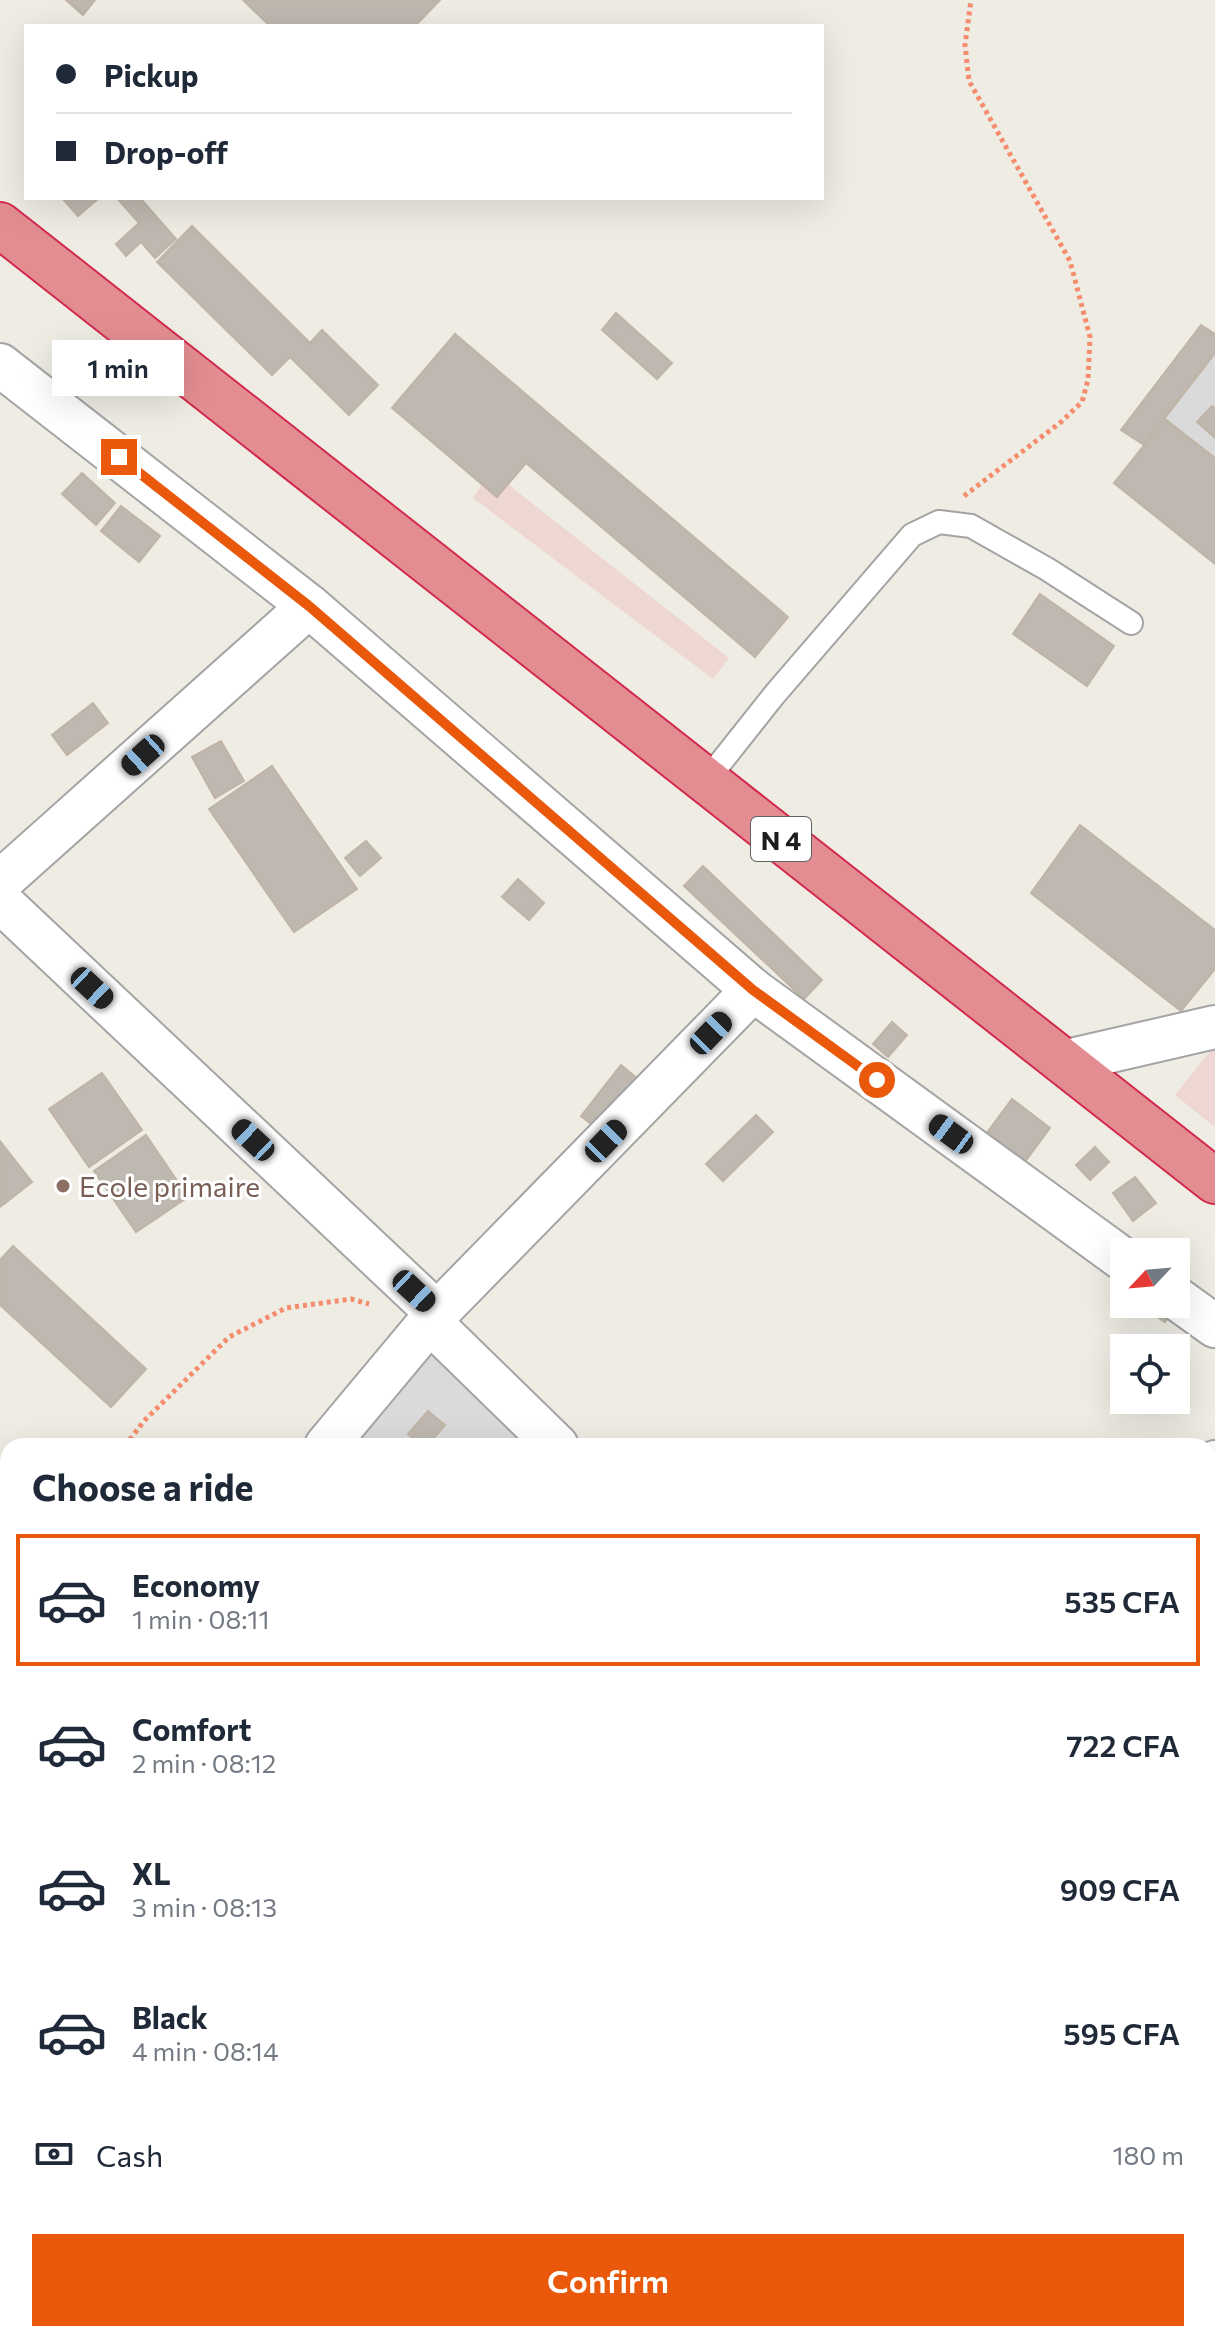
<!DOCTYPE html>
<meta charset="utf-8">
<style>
:root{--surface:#fff;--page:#f2f2f3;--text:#1f2937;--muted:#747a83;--line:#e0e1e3;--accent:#ea580c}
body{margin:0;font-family:Commissioner,sans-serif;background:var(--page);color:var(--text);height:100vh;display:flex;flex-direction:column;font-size:30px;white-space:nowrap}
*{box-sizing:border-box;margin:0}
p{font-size:26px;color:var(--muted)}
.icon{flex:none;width:44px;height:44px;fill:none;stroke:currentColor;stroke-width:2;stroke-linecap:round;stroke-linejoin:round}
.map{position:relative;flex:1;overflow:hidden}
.drawer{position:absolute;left:0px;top:1438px;width:1216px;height:904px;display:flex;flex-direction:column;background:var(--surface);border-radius:24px 24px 0 0;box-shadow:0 8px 32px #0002}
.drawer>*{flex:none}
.banner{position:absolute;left:24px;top:24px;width:800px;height:176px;border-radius:0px;box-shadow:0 8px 32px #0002;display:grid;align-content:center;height:176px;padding:0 32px;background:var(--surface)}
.needle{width:52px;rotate:244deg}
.buttons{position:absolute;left:1110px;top:1238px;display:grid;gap:16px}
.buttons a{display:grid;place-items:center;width:80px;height:80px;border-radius:0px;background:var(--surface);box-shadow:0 8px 32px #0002;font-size:40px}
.end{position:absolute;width:36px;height:36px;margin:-18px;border:10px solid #ea580c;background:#fff;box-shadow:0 0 0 4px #fff}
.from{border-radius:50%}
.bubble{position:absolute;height:56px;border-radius:0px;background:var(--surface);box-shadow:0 8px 32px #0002;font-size:26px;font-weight:600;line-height:56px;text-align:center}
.car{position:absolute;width:24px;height:48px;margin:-24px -12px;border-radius:10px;box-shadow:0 0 6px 2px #0007;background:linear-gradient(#222 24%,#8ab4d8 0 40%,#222 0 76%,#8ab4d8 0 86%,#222 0)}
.banner b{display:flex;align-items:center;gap:28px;height:76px;font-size:30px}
.banner b+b{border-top:2px solid var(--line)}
.banner i{width:20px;height:20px;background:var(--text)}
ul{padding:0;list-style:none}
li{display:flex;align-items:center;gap:24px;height:132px;margin:0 16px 12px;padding:0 16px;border:4px solid transparent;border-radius:0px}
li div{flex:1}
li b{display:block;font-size:30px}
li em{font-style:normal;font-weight:600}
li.active{border-color:var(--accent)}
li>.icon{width:72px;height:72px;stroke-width:1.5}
h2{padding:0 32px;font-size:36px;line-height:96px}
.pay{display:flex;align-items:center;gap:20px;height:88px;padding:0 32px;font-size:30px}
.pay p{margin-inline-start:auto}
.button{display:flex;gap:16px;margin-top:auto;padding:16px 32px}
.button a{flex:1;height:92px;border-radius:0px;background:var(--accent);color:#fff;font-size:32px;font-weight:600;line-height:92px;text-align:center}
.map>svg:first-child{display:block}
</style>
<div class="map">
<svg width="1215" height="2342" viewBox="0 0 1215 2342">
<rect width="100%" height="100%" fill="#eeece3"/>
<g fill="#dbdada">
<polygon points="1215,353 1215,458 1165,419"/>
<polygon points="432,1329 550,1446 340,1446"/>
<polygon points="1215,1460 1215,1986 1208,1993 1208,1466"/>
<polygon points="1208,2066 1215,2072 1215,2342 656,2342 646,2334 1208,2334"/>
</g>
<g fill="#eed7d3">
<polygon points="491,471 729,658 713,679 473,498"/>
<polygon points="1215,1045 1215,1127 1175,1095"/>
</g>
<g fill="#beb8b0" stroke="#bfb4a6" stroke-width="2">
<polygon points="66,0 95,0 83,15"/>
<polygon points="243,0 440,0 415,26 270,26"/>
<polygon points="62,198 99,198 78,216"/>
<polygon points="117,198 140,198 176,239 155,258 141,242 126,256 116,244 139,223"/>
<polygon points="192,226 310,343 322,330 378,385 349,415 290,357 272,375 157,262"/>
<polygon points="616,313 672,363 657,379 602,330"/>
<polygon points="1201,325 1215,334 1215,353 1144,445 1121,430"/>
<polygon points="455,334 788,617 755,657 526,463 497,497 392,408"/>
<polygon points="1212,406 1215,408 1215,438 1197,422"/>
<polygon points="1165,419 1215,458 1215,564 1114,483"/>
<polygon points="82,473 115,503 96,525 62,494"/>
<polygon points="121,506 160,536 139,562 101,531"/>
<polygon points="1040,594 1114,646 1087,686 1013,634"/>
<polygon points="93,703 108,723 67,755 52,735"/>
<polygon points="221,741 244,781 215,798 192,757"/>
<polygon points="272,766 357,889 294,932 209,809"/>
<polygon points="1080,825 1215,930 1215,969 1181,1011 1031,893"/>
<polygon points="366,841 381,858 360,876 345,858"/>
<polygon points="703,866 822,980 804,999 684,886"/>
<polygon points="518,879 544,903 529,920 502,897"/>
<polygon points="892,1022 907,1035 888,1057 873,1044"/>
<polygon points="621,1065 645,1085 605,1135 581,1116"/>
<polygon points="102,1073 142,1130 89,1167 49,1109"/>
<polygon points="1012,1099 1050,1128 1024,1163 986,1134"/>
<polygon points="756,1115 773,1132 723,1181 706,1164"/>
<polygon points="146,1135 188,1197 136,1232 94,1171"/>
<polygon points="0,1141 32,1182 0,1207"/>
<polygon points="1095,1147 1109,1162 1090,1180 1076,1165"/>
<polygon points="1135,1177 1156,1203 1133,1221 1113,1193"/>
<polygon points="13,1246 146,1369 111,1407 0,1305 0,1260"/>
<polygon points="1178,1303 1165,1322 1138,1304 1176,1304"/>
<polygon points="428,1411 445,1425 427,1446 423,1446 408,1434"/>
<polygon points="1215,1527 1215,1548 1208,1542 1208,1535"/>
<polygon points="1215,1713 1215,1780 1208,1773 1208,1720"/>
<polygon points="1208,1795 1215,1802 1215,1833 1208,1841"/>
<polygon points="2,2052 8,2058 8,2171 0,2156 0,2132 6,2125 0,2119"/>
<polygon points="709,2334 735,2334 728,2342 718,2342"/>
</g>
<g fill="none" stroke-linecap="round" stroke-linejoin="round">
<g stroke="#a4a4a4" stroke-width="26">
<polyline id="lane" points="706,781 775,694 912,535 939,522 971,526 1047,569 1131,623"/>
</g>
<g stroke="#a4a4a4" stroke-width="46">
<g id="street">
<polyline points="0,365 309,606 753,990 1124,1260"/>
<polyline points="0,882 309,606"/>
<polyline points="0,901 437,1313"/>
<polyline points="1063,1062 1215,1027"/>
<polyline points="1176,1298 1215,1326"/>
<polyline points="431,1323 557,1446"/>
<polyline points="326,1446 437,1313 753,990"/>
<polyline points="1208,1468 1215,1462"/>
<polyline points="1208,1614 1215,1619"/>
<polyline points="0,1850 8,1840"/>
<polyline points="1208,1988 1215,1980"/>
<polyline points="1208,2055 1215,2061"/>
<polyline points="648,2334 659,2342"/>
<polyline points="1088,2334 1097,2342"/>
<polyline points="892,2342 899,2334"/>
<polyline points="1204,2342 1215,2328"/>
</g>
</g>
<g stroke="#d22a4e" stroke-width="48">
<polyline id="highway" points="0,225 1215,1181"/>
</g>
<g stroke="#f58c6d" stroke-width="5" stroke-dasharray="4 4" stroke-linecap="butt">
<polyline points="964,496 1061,422 1082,402 1088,380 1090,337 1070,261 969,81 965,45 971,0"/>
<polyline points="125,1446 144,1421 229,1337 286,1308 351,1299 369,1304"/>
<polyline points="0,1709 8,1663"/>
<polyline points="0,1970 8,1998"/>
<polyline points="161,2334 167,2342"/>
</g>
<use href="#lane" stroke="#fff" stroke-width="22"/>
<use href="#street" stroke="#fff" stroke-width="42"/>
<use href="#highway" stroke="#e38d92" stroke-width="44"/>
</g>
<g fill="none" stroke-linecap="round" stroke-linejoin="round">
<polyline stroke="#ea580c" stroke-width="10" points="119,457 309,606 753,990 877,1080"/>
</g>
<circle fill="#8d6e63" stroke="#fff" stroke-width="3" cx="63" cy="1186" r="8"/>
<g text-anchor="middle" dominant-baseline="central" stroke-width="6" stroke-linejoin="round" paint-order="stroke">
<rect fill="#fff" stroke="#616161" stroke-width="2" x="751" y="817" width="60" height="44" rx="6"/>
<g font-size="26" font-weight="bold" fill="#1d1d1d">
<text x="781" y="839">N 4</text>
</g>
<g font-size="28" fill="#785e54" stroke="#fff" text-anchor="start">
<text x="79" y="1186">Ecole primaire</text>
</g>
</g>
</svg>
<div class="buttons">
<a><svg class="needle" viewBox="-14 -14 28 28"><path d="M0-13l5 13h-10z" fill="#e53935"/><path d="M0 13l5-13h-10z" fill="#747a83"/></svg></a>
<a><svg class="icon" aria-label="locate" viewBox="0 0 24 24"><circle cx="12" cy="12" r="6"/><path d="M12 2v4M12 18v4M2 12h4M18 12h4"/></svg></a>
</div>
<i class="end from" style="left:877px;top:1080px"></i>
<i class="end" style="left:119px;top:457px"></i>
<div class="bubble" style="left:52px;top:340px;width:132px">1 min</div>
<i class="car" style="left:143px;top:755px;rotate:228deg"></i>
<i class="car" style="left:92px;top:988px;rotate:133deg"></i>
<i class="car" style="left:711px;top:1033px;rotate:44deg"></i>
<i class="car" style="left:951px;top:1134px;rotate:306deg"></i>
<i class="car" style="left:253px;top:1140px;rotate:313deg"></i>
<i class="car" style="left:606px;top:1141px;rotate:44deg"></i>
<i class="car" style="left:414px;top:1291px;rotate:133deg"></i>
<div class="banner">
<b><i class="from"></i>Pickup</b>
<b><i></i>Drop-off</b>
</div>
<section class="drawer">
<h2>Choose a ride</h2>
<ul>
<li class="active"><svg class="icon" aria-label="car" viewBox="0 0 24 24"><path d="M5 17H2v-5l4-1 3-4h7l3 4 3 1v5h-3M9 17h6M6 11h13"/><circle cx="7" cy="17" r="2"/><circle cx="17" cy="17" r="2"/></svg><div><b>Economy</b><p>1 min · 08:11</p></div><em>535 CFA</em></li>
<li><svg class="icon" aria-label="car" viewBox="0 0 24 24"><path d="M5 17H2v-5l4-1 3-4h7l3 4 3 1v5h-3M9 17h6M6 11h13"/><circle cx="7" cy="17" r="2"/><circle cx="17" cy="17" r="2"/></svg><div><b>Comfort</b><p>2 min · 08:12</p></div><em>722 CFA</em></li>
<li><svg class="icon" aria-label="car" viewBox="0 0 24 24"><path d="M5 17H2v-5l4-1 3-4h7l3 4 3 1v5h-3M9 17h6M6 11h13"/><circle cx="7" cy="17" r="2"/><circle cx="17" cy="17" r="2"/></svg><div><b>XL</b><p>3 min · 08:13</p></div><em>909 CFA</em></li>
<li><svg class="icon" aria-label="car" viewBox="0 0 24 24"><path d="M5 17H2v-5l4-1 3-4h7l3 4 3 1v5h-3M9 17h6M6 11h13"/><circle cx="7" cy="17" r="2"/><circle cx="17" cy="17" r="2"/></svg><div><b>Black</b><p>4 min · 08:14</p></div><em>595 CFA</em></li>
</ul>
<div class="pay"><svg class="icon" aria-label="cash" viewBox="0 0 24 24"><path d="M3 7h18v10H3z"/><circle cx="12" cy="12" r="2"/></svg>Cash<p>180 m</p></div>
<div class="button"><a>Confirm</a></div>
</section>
</div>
